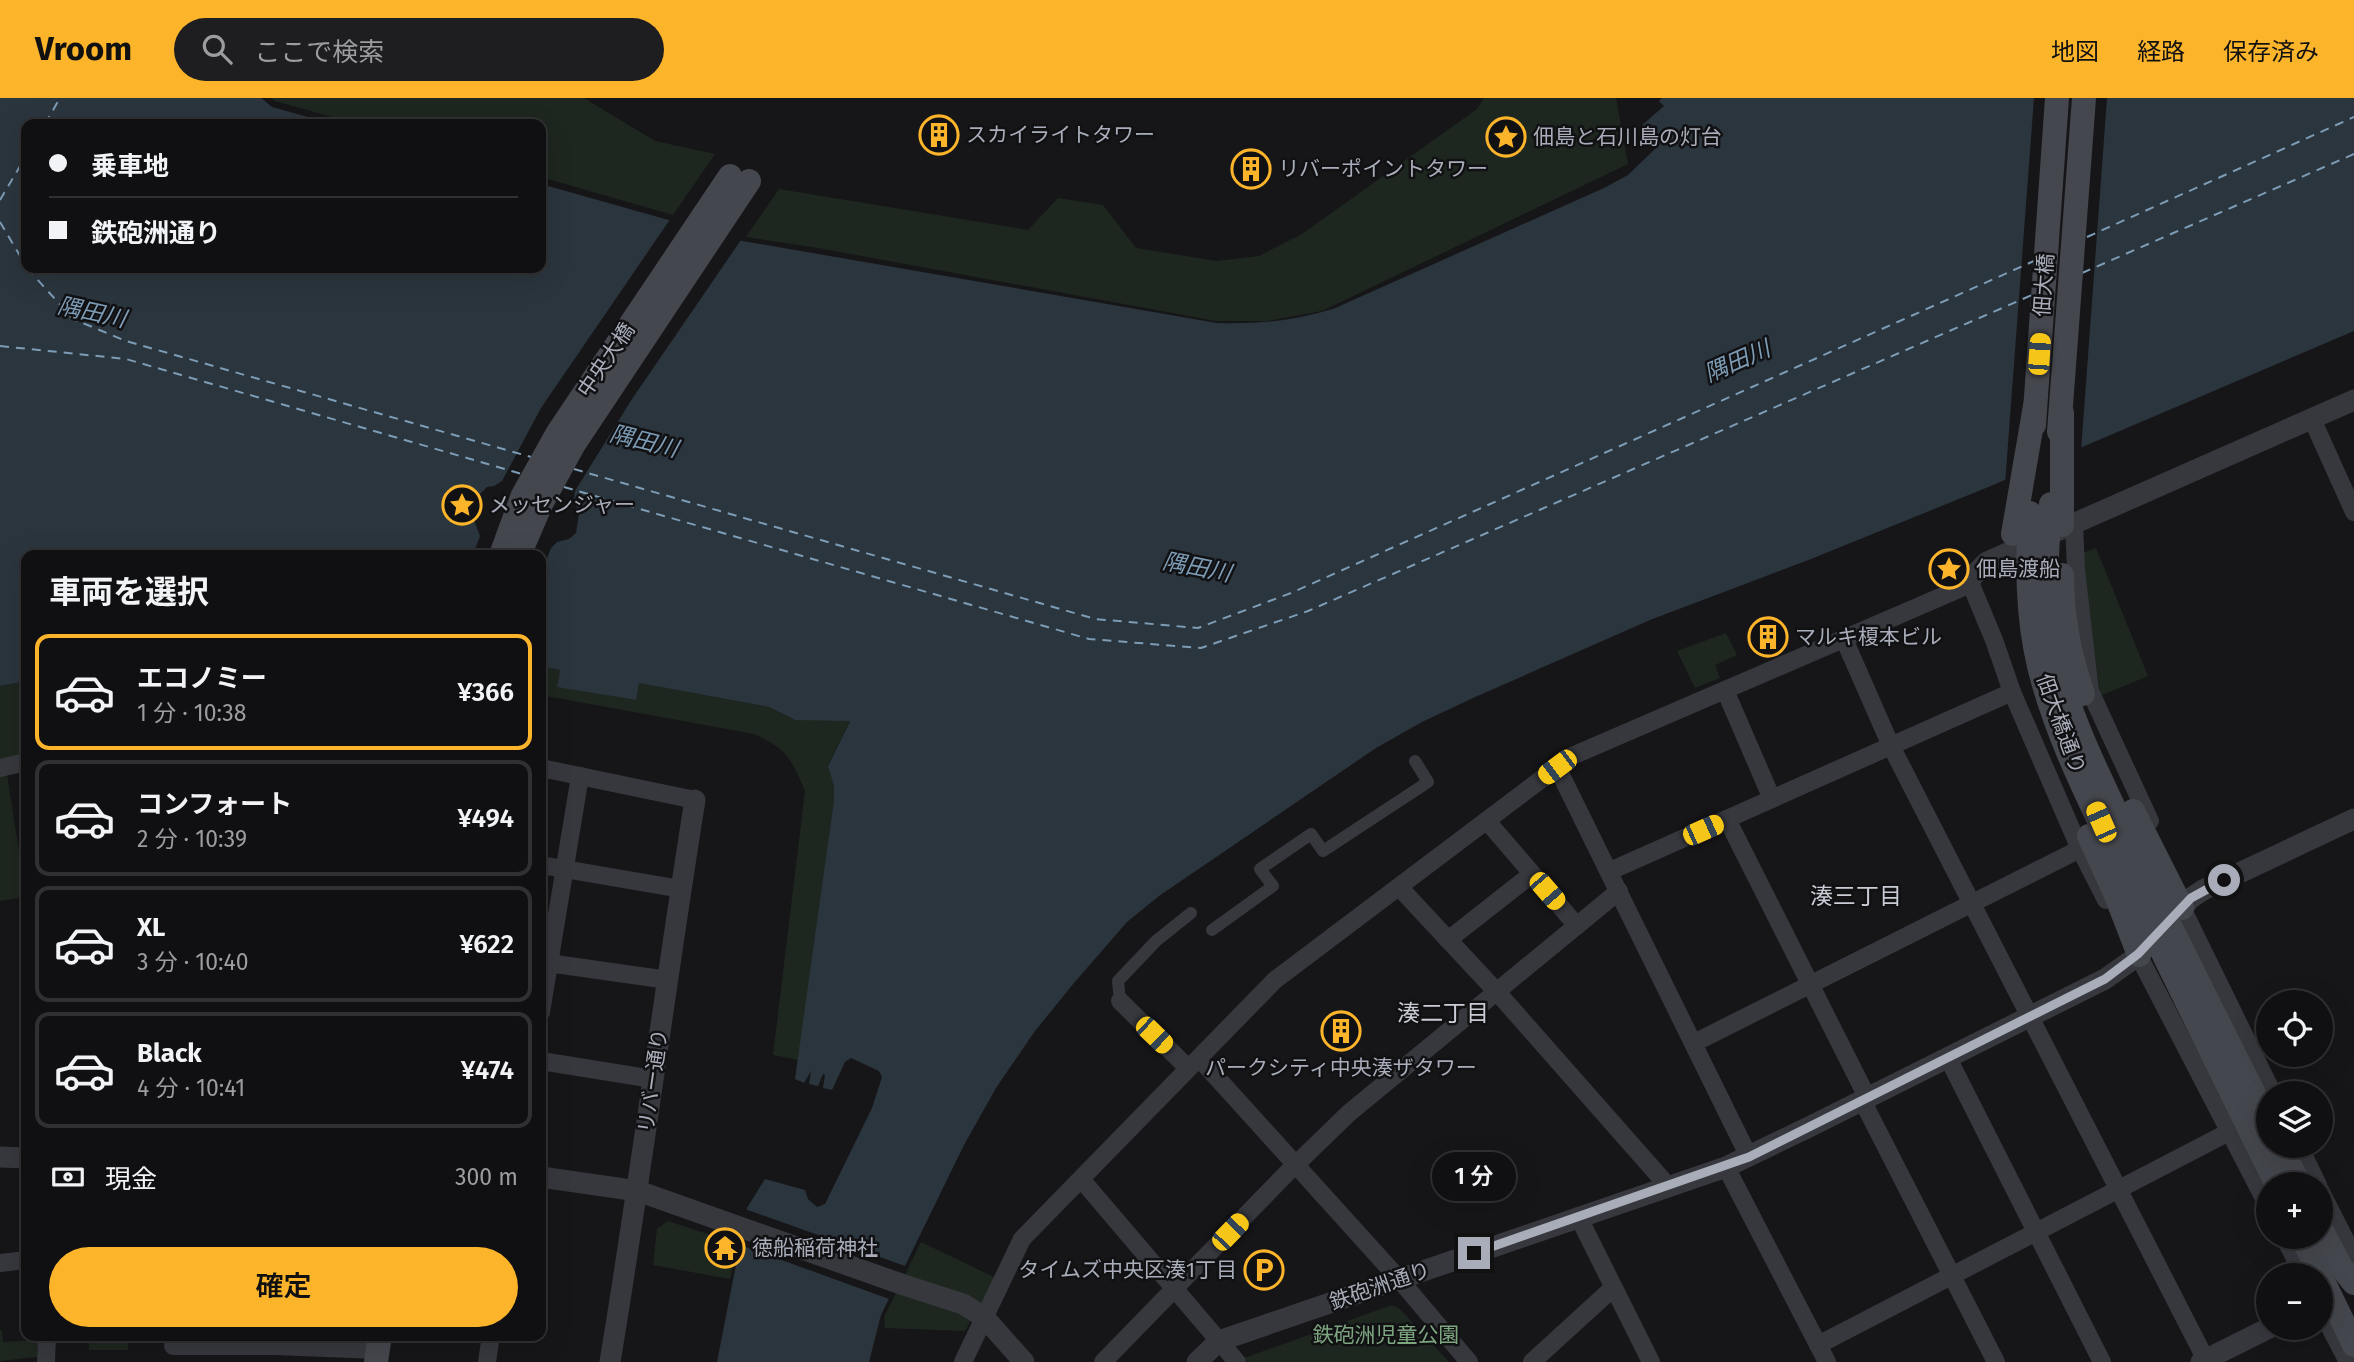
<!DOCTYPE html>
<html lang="ja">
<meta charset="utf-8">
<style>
:root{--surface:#101012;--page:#1e1e20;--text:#f1f3f6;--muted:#9c9d9f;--line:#303032;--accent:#fcb42b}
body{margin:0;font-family:"Fira Sans","Noto Sans JP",sans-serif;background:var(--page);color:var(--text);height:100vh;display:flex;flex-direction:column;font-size:26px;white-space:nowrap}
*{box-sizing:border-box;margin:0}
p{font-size:23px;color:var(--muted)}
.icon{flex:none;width:38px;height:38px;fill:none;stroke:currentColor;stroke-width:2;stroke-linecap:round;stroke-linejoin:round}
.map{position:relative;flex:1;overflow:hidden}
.panel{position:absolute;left:21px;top:452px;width:525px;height:791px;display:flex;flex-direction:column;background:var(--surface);border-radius:14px;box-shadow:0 7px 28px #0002,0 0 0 2px var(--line)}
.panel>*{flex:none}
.top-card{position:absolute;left:21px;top:21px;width:525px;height:154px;border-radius:14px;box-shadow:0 7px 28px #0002,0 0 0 2px var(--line);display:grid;align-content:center;height:154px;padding:0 28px;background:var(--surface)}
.buttons{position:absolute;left:2256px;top:892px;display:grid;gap:14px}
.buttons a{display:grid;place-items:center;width:77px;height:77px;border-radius:50%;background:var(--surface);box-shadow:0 7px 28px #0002,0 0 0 2px var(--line);font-size:35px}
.end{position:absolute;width:32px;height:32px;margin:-16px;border:9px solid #a8adb9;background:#111;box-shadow:0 0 0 4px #111}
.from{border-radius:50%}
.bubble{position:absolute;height:49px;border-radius:24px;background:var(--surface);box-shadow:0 7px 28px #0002,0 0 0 2px var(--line);font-size:23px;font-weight:600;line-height:49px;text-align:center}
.car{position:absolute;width:21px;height:42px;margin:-21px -10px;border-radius:9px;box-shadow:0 0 5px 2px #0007;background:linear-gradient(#f5c518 24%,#345 0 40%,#f5c518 0 76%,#345 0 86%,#f5c518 0)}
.top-card b{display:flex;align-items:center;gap:24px;height:66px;font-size:26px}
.top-card b+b{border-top:2px solid var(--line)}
.top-card i{width:18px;height:18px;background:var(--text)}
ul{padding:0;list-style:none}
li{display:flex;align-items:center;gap:21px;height:116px;margin:0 14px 10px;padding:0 14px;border:4px solid var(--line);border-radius:14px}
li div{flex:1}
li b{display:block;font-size:26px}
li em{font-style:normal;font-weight:600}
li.active{border-color:var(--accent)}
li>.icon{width:63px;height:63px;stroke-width:1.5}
h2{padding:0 28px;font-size:32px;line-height:84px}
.pay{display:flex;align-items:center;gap:18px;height:77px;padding:0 28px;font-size:26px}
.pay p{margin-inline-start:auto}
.cta{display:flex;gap:14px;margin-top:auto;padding:14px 28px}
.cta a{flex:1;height:80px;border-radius:42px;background:var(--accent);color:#111;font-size:28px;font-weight:600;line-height:80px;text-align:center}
header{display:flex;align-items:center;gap:42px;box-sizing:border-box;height:98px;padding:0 35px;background:var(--accent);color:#111}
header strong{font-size:33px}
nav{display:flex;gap:38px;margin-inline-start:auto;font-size:24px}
.search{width:490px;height:63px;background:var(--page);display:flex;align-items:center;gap:18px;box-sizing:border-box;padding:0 24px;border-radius:38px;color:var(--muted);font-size:26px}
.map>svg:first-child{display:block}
</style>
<header>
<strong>Vroom</strong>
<div class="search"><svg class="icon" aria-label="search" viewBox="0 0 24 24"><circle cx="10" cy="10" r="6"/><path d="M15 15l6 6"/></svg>ここで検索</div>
<nav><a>地図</a><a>経路</a><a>保存済み</a></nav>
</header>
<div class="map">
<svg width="2354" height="1264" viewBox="0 0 2354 1264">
<rect width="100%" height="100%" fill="#161618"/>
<g fill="#1e271f">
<polygon points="272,0 584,0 655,43 715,56 673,117 541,79 541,26 357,26 275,3"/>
<polygon points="1484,0 1616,0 1628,66 1322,213 1267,223 1216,223 818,150 746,139 779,91 1028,132 1058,100 1103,107 1136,150 1217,163 1259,158 1302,136 1477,11"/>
<polygon points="2096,450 2148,578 2100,598 2082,455"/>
<polygon points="1726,535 1737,557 1715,567 1720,580 1695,590 1677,553"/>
<path d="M 541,568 L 560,572 L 557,588 L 635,602 L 639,585 L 769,609 L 795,622 L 850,622 L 828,667 L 834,688 L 834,702 L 799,962 L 773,957 L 805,693 C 791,660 787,651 754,636 L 541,597 Z"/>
<polygon points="26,583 26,665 0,671 0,588"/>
<polygon points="7,676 26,799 0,803 0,677"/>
<polygon points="668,1123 738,1146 730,1181 653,1167 657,1131"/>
<polygon points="921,1144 996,1180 965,1233 885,1230 884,1219"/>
<polygon points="1392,1207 1400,1211 1449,1264 1248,1264 1244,1260"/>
<polygon points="0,1232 2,1232 3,1244 38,1242 37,1259 0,1263"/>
<rect x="89" y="1237" width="39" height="15"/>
</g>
<path fill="#2b353d" d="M 0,0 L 261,0 L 272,9 L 333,26 L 26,26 L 26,170 L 541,170 L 541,86 L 743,143 L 1217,225 C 1261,226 1291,223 1333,211 L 1604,90 L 1628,77 L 1658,48 L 1641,28 L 1664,8 L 1659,3 L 1662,0 L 2354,0 L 2354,233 L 1986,390 L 1811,461 L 1650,522 L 1473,600 L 1422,624 L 1376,650 L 1159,798 L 1127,824 L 1074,885 L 1035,933 L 996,990 L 964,1047 L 881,1217 L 869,1264 L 717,1264 L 747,1110 L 765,1081 L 805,1092 L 808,1101 L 817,1109 L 825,1106 L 872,1010 L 882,979 L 879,973 L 851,960 L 845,964 L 832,992 L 823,990 L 825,977 L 823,976 L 818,988 L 809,986 L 811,973 L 804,985 L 795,981 L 834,702 L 834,688 L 828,668 L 850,623 L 795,622 L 769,609 L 639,585 L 636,602 L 557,589 L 560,572 L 541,568 L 541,457 L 26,457 L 26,583 L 0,588 Z"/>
<g fill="#161618">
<polygon points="2034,0 2107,0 2081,353 2005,386"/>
<polygon points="671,120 743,139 632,301 575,393 574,401 579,416 576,435 569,441 557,444 551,450 541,476 541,457 473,457 480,438 474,422 472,412 475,401 487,389 494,388 502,383 541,310"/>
<polygon points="745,1111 908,1169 892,1202 740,1147"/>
</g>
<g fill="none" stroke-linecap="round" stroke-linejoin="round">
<g stroke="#7d9cb6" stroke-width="2" stroke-dasharray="9 7" stroke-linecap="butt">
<polyline points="45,26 60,0"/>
<polyline points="0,102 26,58"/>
<polyline points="0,124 26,168"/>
<polyline points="2087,139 2354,19"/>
<polyline points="27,170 73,221 126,243 531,359"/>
<polyline points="2082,175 2354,56"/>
<polyline points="0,248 126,261 522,376"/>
<polyline points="574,371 1095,521 1198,530 1291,495 2034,163"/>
<polyline points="564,389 1089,541 1201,550 1308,513 2032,197"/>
</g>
<g stroke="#37383e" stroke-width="12">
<polyline points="1212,832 1273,788 1260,771 1311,736 1323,753 1428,684 1415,663"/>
<polyline points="1120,903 1118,883 1156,843 1191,815"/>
</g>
<g stroke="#37383e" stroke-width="18">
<polyline points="2312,321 2354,414"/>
<polyline points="2074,426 2076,472 2090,593 2150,723"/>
<polyline points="1844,541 1891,648 2207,1264"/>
<polyline points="1725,592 1772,701"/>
<polyline points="1557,669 1749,1059"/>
<polyline points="0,670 26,664"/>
<polyline points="541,670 695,702"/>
<polyline points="1727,721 1867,999"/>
<polyline points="1487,723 1577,828"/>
<polyline points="541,767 681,791"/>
<polyline points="1610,773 2012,594"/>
<polyline points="1399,789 1497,894 1668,1088"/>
<polyline points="2179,798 2182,810 2273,996"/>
<polyline points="1448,842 1532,776"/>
<polyline points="2133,847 2268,1108"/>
<polyline points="541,864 668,882"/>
<polyline points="1120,903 1188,970"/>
<polyline points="541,914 580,678"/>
<polyline points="1694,945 2080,751"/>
<polyline points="1199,960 1399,1181 1469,1264"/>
<polyline points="1948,960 2102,1264"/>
<polyline points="541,963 653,981"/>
<polyline points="1862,1002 1996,1264"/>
<polyline points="2299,1048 2318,1087"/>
<polyline points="1726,1069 1827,1264"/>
<polyline points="1081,1081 1237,1264"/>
<polyline points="2320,1092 2354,1159"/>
<polyline points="1578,1118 1651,1264"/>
<polyline points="2284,1139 2304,1178"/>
<polyline points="0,1165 26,1162"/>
<polyline points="2320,1210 2348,1264"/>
<polyline points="1818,1247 2229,1034"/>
<polyline points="173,1248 274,1248 378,1252"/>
<polyline points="46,1264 47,1237"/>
<polyline points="487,1264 491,1237"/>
<polyline points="963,1264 1022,1141 1275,882 1572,658 1959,491 1969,482 1994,542 2012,594 2080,751 2106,802"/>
<polyline points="1103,1264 1286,1076 1349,1015 1619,793"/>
<polyline points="1532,1264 1613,1190"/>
</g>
<g stroke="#37383e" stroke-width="21">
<polyline points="1969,482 1987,464 2354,302"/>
<polyline points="2172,820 2191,800 2203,792 2354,721"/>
<polyline points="0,1059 26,1060"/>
<polyline points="541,1079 638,1093 904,1187 963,1206 984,1219 1024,1264"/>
<path d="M 610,1264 C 641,1077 665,889 695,702"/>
<polyline points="1197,1264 1219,1243 1726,1069 1809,1029 2105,881 2139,857 2150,844"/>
<polyline points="2201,1264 2269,1230"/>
</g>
<g stroke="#45474e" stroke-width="24">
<polyline points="2034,327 2057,0"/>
<polyline points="2059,334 2084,0"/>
<polyline points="501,457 523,397 557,336 730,78"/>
<polyline points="519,457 541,406 574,346 749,83"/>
<polyline points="2133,713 2182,810"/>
<polyline points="2089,738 2115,795 2139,857"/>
<polyline points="2280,1048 2300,1087"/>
<polyline points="2320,1129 2341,1169 2354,1185"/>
<polyline points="2302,1139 2354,1247"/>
<polyline points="376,1264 380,1237"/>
</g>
<g stroke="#45474e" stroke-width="24">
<polyline points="2062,315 2062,427"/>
<path d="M 2051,406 C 2045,459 2044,511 2057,564 C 2070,621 2098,675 2122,727 C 2168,827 2219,925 2268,1024"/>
<path d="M 2030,415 C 2027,467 2027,517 2039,568 C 2056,639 2092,707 2123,773 C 2174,878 2225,982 2277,1087"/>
<polyline points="2013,436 2035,308"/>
<path d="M 2062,477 C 2062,516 2070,559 2083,596"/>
</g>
</g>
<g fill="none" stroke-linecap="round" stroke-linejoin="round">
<polyline stroke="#a8adb9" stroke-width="9" points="1474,1155 1749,1059 2105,881 2138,856 2191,800 2224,782"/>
</g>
<defs>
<g id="building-ring" transform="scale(2.0125)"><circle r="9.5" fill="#111113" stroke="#fcb42b" stroke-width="1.5"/><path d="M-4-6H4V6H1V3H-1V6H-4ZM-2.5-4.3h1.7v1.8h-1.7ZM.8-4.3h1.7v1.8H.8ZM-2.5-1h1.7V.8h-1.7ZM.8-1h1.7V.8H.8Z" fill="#fcb42b"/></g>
<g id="sight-ring" transform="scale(2.0125)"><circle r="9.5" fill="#111113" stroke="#fcb42b" stroke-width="1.5"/><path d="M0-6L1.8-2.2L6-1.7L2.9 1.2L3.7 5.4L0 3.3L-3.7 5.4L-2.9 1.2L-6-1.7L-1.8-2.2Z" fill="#fcb42b"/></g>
<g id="temple-ring" transform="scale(2.0125)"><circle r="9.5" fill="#111113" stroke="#fcb42b" stroke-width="1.5"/><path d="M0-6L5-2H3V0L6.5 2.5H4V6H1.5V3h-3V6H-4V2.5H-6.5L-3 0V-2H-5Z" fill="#fcb42b"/></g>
<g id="parking-ring" transform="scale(2.0125)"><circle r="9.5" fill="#111113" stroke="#fcb42b" stroke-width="1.5"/><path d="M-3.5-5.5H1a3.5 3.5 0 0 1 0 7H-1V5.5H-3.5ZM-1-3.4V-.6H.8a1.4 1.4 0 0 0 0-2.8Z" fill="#fcb42b"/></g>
</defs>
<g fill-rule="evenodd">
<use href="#building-ring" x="939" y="37"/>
<use href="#sight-ring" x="1506" y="39"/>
<use href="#building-ring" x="1251" y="71"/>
<use href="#sight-ring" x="462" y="407"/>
<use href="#sight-ring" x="1949" y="471"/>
<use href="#building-ring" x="1768" y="539"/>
<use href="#building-ring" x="1341" y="933"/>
<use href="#temple-ring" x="725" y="1150"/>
<use href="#parking-ring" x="1264" y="1172"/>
</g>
<g text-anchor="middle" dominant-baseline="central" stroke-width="5" stroke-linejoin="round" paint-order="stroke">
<g font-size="21" fill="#a8adb9" stroke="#111113" text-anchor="start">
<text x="966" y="37">スカイライトタワー</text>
<text x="1533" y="39">佃島と石川島の灯台</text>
<text x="1278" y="71">リバーポイントタワー</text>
<text x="489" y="407">メッセンジャー</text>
<text x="1976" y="471">佃島渡船</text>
<text x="1795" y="539">マルキ榎本ビル</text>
<text x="1341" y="970" text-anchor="middle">パークシティ中央湊ザタワー</text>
<text x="752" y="1150">徳船稲荷神社</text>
<text x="1237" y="1172" text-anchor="end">タイムズ中央区湊1丁目</text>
</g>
<g font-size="21" fill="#a8adb9" stroke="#111113">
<text transform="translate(2044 187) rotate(-86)">佃大橋</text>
<text transform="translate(606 262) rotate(-56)">中央大橋</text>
<text transform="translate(2061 626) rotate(70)">佃大橋通り</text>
<text transform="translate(653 983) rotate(-82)">リバー通り</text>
<text transform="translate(1380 1188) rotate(-19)">鉄砲洲通り</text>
</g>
<g font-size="21" fill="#7da580" stroke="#111113">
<text x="1386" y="1237">鉄砲洲児童公園</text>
</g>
<g font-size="23" font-style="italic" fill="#7d9cb6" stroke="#111113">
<text transform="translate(92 214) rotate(12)">隅田川</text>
<text transform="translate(1737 263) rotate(-24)">隅田川</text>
<text transform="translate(644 343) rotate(14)">隅田川</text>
<text transform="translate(1197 469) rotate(11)">隅田川</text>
</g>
<g font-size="23" fill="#c9ccd5" stroke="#111113">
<text x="1856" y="798">湊三丁目</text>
<text x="1443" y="915">湊二丁目</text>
</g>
</g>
</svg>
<div class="buttons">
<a><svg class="icon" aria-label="locate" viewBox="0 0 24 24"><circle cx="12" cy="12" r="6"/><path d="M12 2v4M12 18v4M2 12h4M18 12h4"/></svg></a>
<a><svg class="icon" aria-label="layers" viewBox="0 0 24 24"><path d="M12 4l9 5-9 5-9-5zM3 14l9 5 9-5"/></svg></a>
<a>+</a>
<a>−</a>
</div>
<i class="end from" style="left:2224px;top:782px"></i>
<i class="end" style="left:1474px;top:1155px"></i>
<div class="bubble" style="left:1432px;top:1054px;width:84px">1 分</div>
<i class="car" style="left:2039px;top:256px;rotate:4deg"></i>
<i class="car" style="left:1557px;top:669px;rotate:233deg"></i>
<i class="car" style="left:2101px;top:724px;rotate:336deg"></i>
<i class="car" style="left:1703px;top:732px;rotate:66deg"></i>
<i class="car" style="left:1547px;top:793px;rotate:139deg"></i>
<i class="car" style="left:1154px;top:937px;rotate:134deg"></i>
<i class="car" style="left:1230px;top:1134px;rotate:44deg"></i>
<div class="top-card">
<b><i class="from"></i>乗車地</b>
<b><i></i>鉄砲洲通り</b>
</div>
<section class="panel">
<h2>車両を選択</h2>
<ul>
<li class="active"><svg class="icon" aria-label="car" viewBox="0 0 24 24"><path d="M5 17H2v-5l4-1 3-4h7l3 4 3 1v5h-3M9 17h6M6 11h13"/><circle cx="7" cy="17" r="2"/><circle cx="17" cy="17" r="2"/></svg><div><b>エコノミー</b><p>1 分 · 10:38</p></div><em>¥366</em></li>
<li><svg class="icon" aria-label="car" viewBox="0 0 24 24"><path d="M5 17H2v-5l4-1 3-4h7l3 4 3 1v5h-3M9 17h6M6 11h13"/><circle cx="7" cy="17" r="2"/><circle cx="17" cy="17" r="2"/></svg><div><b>コンフォート</b><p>2 分 · 10:39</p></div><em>¥494</em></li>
<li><svg class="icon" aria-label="car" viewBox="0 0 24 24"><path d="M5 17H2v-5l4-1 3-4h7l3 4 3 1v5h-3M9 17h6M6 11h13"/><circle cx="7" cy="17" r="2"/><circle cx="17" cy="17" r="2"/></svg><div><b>XL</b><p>3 分 · 10:40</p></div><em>¥622</em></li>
<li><svg class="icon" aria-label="car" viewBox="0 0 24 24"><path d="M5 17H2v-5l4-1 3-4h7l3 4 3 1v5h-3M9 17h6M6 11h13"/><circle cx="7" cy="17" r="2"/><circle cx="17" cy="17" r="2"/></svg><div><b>Black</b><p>4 分 · 10:41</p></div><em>¥474</em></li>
</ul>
<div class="pay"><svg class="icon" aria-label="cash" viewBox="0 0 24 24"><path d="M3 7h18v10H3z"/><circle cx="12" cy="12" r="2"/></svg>現金<p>300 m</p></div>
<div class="cta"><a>確定</a></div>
</section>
</div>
